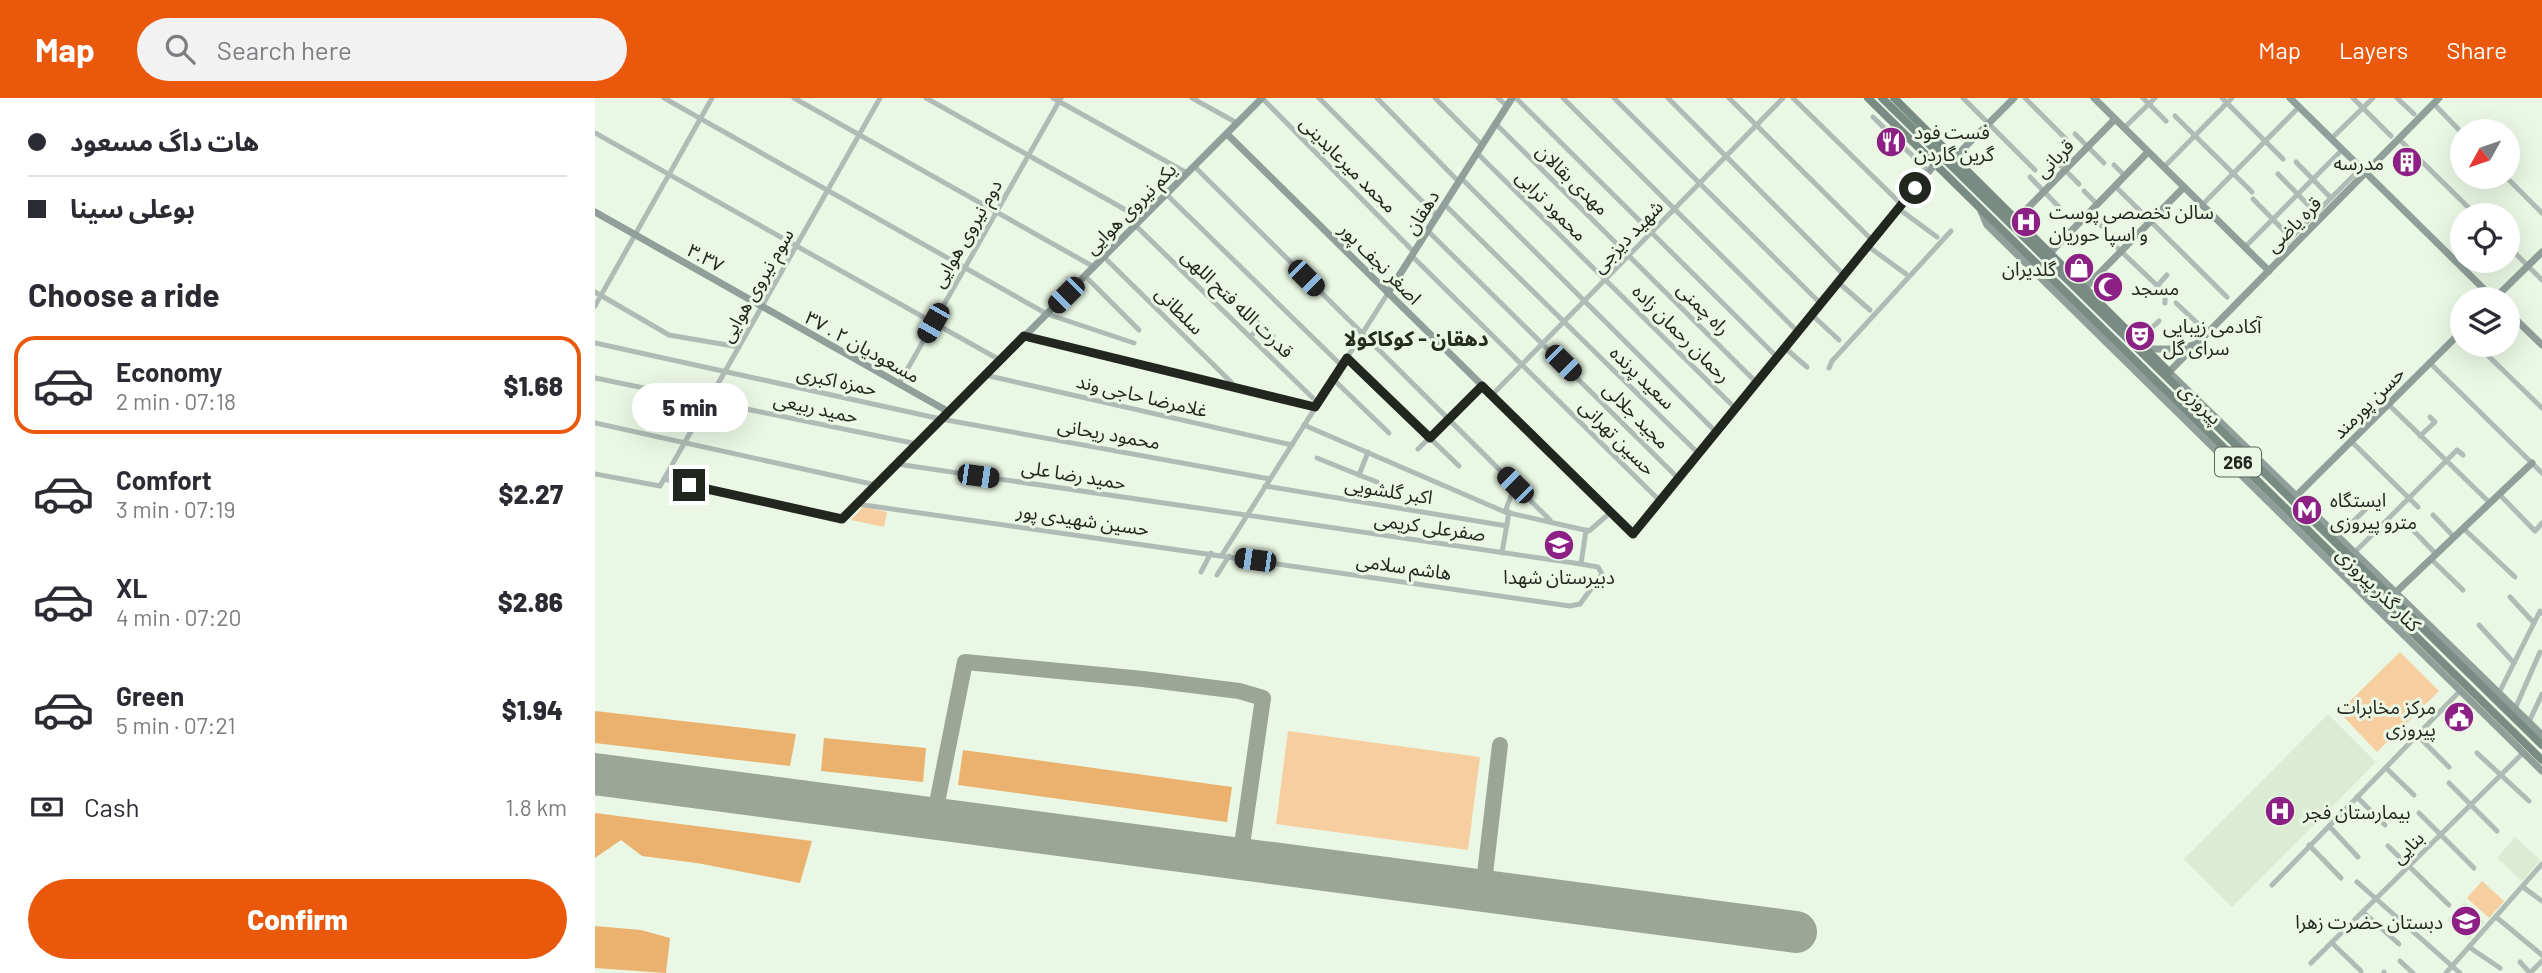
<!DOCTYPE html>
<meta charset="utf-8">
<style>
:root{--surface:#fff;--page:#f2f2f3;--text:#2b2b33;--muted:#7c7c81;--line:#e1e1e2;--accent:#ea580c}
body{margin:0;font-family:Barlow,"Noto Sans Arabic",sans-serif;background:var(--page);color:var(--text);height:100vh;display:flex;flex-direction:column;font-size:26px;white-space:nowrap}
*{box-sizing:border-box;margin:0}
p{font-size:23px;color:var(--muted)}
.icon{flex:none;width:38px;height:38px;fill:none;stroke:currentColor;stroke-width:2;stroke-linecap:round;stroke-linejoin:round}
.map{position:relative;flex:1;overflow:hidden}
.drawer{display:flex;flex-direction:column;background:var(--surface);width:595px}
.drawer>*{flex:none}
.top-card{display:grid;align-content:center;height:154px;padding:0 28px;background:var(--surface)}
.needle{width:46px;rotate:230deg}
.tools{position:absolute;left:1855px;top:21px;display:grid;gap:14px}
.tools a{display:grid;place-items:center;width:70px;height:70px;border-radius:50%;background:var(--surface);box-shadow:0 7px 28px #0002;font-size:35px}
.end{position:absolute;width:32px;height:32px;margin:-16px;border:9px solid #21261f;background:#fff;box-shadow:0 0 0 4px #fff}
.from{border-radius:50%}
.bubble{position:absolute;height:49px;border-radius:24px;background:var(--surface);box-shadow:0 7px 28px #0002;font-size:23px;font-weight:800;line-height:49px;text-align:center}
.car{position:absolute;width:21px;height:42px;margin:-21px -10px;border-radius:9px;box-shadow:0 0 5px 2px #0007;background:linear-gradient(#222 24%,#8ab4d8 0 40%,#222 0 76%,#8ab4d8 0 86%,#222 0)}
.top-card b{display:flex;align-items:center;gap:24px;height:66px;font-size:26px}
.top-card b+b{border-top:2px solid var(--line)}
.top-card i{width:18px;height:18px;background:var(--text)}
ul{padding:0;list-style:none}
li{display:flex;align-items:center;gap:21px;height:98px;margin:0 14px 10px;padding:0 14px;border:4px solid transparent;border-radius:21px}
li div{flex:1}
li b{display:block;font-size:26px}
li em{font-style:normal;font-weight:800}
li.selected{border-color:var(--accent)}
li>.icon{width:63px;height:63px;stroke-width:1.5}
h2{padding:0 28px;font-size:32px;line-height:84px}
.pay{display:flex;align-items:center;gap:18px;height:77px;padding:0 28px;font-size:26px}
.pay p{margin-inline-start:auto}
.primary-button{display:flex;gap:14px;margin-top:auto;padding:14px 28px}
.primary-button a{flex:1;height:80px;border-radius:42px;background:var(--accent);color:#fff;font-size:28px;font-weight:800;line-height:80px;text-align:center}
header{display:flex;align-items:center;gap:42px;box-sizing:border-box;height:98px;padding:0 35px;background:var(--accent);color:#fff}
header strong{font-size:33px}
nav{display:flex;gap:38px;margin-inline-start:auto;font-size:24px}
.search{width:490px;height:63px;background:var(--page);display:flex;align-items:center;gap:18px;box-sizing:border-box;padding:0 24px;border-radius:38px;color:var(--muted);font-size:26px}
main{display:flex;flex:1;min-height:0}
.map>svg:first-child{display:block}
</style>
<header>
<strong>Map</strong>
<div class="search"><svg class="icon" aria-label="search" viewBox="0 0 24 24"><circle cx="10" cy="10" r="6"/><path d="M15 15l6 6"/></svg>Search here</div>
<nav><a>Map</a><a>Layers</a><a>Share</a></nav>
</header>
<main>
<section class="drawer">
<div class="top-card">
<b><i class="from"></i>هات داگ مسعود</b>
<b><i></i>بوعلی سینا</b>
</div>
<h2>Choose a ride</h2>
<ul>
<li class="selected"><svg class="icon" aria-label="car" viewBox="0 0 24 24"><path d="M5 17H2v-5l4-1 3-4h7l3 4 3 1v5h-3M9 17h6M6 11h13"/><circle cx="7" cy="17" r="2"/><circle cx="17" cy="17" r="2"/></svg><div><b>Economy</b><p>2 min · 07:18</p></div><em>$1.68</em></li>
<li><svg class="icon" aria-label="car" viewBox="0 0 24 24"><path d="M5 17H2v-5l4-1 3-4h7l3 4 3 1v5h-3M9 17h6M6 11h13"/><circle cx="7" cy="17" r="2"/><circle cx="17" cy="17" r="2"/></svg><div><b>Comfort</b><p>3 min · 07:19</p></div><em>$2.27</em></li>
<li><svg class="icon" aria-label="car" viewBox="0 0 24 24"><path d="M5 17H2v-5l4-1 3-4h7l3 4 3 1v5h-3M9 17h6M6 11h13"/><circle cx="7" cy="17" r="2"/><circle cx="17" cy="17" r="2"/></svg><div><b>XL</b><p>4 min · 07:20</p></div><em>$2.86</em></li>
<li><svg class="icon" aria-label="car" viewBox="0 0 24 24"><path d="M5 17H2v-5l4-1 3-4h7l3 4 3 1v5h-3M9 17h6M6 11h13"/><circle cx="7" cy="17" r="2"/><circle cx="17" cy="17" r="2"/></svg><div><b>Green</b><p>5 min · 07:21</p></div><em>$1.94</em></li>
</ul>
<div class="pay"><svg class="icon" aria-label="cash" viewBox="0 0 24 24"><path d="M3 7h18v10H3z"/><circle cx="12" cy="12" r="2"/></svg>Cash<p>1.8 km</p></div>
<div class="primary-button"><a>Confirm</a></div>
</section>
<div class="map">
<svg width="1947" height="875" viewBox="0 0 1947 875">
<rect width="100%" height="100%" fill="#eaf7e4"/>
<g fill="#dbecd3">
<polygon points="1733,616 1781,664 1637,809 1589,761"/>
<polygon points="1920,739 1945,762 1927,783 1902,760"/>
<polygon points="1869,804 1890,824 1874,842 1852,822"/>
</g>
<g fill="#f6cea0">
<polygon points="268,409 292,414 289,429 256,422"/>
<polygon points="1805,554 1844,593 1782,654 1744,614"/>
<polygon points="693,633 885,659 873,752 681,726"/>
<polygon points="1887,783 1909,803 1894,820 1872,800"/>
</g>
<g fill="#eab26e">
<polygon points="0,613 201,636 195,668 0,645"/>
<polygon points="229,640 331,650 328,684 226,673"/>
<polygon points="368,652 637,689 632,724 363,687"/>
<polygon points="0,715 217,743 205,785 102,765 47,758 26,742 0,760"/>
<polygon points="0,828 46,832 75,840 71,875 0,870"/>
</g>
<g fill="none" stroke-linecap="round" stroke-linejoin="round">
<g stroke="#9ca698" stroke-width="16">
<polyline points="339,720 370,564 548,581 644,593 668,600 645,761"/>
<polyline points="888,793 905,647"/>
</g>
<polyline stroke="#9ca698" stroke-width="42" points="0,676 1201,834"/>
<g stroke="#b0bbb6" stroke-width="5">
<polyline points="69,0 452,216 539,245"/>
<polyline points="199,0 499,169"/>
<polyline points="331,0 547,121"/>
<polyline points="458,0 592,75"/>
<polyline points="597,0 642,25"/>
<polyline points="667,0 819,154"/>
<polyline points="724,0 842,118"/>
<polyline points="782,0 864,84"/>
<polyline points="840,0 887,47"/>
<polyline points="903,0 912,8"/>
<polyline points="921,0 1183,260"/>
<polyline points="968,0 1202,233"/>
<polyline points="1019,0 1226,206"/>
<polyline points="1073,0 1249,177"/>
<polyline points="1134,0 1278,143"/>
<polyline points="1198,0 1307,107"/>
<polyline points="1368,0 1440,72"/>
<polyline points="1430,0 1471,41"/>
<polyline points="1548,0 1571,23"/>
<polyline points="1627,0 1688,61"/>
<polyline points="1758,0 1796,38"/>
<polyline points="1802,0 1819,16"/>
<polyline points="1839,6 1867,35"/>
<polyline points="1580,18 1657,94"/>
<polyline points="1278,19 1333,73"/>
<polyline points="901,26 1162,285"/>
<polyline points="1529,30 1560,0"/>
<polyline points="0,35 405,262"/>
<polyline points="1480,36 1509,65"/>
<polyline points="1736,41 1778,0"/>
<polyline points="1804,41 1881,117"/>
<polyline points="882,55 1141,311"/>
<polyline points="1457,59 1484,86"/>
<polyline points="1701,64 1736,100"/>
<polyline points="1519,67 1530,78"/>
<polyline points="599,68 955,422"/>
<polyline points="1569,69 1637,0"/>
<polyline points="1683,76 1721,115"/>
<polyline points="1435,79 1464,109"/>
<polyline points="1911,79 1947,115"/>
<polyline points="866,80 1122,335"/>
<polyline points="1520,88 1632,199"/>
<polyline points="1489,93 1502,106"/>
<polyline points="571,96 747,268"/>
<polyline points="1658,101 1696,140"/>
<polyline points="849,106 1104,356"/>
<polyline points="1607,107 1704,9"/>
<polyline points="1304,111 1342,139"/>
<polyline points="1493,116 1508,129"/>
<polyline points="540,127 723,305"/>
<polyline points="833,133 1084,381"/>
<polyline points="1510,138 1570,195 1570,205"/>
<polyline points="1913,148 1947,182"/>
<polyline points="1274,149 1311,176"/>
<polyline points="1650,149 1747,52"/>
<polyline points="1682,154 1766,70"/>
<polyline points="817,158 1066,404"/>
<polyline points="509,159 637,285"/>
<polyline points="490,178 544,232"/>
<polyline points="1244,185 1275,212"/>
<polyline points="1562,188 1572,177"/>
<polyline points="0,194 74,237 144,249"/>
<polyline points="1581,205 1613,235"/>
<polyline points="0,208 117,0"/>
<polyline points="655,216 666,228 655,239"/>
<polyline points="1216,216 1244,242"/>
<polyline points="666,228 678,238"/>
<polyline points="429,238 720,309"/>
<polyline points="1543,243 1564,223"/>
<polyline points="0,245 346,321 675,381"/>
<polyline points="1882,247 1947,310"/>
<polyline points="1190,250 1212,269"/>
<polyline points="752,260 864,368"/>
<polyline points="1835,265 1947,375"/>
<polyline points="1234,270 1237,263 1356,133"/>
<polyline points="390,277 697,347"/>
<polyline points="0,280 322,346"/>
<polyline points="738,281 794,335"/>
<polyline points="304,286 466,0"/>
<polyline points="897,297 1188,0"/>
<polyline points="1793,306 1895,405"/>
<polyline points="0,325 281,387"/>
<polyline points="709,327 910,414 994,433 1016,414"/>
<polyline points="1825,338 1840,324 1835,319"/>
<polyline points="1756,343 1823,409"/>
<polyline points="823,351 888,288"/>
<polyline points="722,360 764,377 773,354"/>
<polyline points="0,376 65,388 285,0"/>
<polyline points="764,377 782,384"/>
<polyline points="69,381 247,421 354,314"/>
<polyline points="670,388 912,428"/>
<polyline points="1904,396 1940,433 1947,425"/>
<polyline points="262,406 975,508 985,506 1007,476 1003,469 986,466 302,366"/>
<polyline points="910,414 918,392"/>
<polyline points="1838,417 1859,439"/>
<polyline points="1816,430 1841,456"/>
<polyline points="1868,430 1920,479"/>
<polyline points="1743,438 1772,410"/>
<polyline points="1760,454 1862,352 1868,357"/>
<polyline points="907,455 914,414"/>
<polyline points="627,457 793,195"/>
<polyline points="1836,461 1868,492"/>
<polyline points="986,466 991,432"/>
<polyline points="606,474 616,455"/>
<polyline points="622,477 634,458"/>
<polyline points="1915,499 1939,525"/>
<polyline points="1884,527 1919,565"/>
<polyline points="1904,595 1945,513 1947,515"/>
<polyline points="1920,611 1945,554"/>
<polyline points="1934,624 1947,596"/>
<polyline points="1822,637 1854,669"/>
<polyline points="1882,655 1934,703"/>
<polyline points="1791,670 1819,697"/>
<polyline points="1854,685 1902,733"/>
<polyline points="1762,699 1790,727"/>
<polyline points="1824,715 1879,770"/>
<polyline points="1734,728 1763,759"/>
<polyline points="1714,747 1746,780"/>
<polyline points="1793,748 1854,807"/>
<polyline points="1762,784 1865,875"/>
<polyline points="1677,787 1865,593"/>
<polyline points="1928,789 1947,803"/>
<polyline points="1768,814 1804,846"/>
<polyline points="1901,819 1947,857"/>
<polyline points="1737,845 1766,873"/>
<polyline points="1874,849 1905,870"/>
<polyline points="1805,863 1818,875"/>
<polyline points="1925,864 1935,875"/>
<polyline points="1716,865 1928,655"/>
<polyline points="1789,874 1789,875"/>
<polyline points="1851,875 1947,766"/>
<polyline points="1935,875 1947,863"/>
</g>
<g stroke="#909f99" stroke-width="7">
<polyline points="1499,0 1674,173"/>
<polyline points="1695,0 1899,201"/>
<polyline points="632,36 1038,436 1340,66"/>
<polyline points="1359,60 1419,0"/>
<polyline points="1386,113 1392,127 1947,673"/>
<polyline points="0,114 354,314 667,0"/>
<polyline points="1421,122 1520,21"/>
<polyline points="1454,156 1553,54"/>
<polyline points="1490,190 1589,89"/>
<polyline points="793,195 917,0"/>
<polyline points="1899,201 1947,154"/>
<polyline points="1913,214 1947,247"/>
<polyline points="1551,251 1585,251 1601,246"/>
<polyline points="1574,274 1947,637"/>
<polyline points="1572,276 1844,0"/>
<polyline points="1699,400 1867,233"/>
<polyline points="1798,497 1937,365"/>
</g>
<g stroke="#798c84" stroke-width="8">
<polyline points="1273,0 1947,662"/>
<polyline points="1287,0 1947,647"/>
<polyline points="1299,0 1574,274"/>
</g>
</g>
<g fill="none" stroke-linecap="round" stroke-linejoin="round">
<polyline stroke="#21261f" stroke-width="9" points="94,387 247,421 429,238 720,309 752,260 835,340 887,288 1038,436 1320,90"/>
</g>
<defs>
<g id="restaurant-disc" transform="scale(1.575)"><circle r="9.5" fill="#8c2084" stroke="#eaf7e4"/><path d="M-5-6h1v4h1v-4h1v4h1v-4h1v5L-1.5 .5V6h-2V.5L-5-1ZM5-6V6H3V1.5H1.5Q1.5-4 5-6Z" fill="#fff"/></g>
<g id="building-disc" transform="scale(1.575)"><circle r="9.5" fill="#8c2084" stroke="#eaf7e4"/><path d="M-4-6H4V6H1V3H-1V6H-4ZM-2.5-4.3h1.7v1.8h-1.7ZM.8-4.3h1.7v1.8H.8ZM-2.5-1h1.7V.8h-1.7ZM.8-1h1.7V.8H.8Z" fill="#fff"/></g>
<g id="hospital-disc" transform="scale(1.575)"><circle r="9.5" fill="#8c2084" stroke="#eaf7e4"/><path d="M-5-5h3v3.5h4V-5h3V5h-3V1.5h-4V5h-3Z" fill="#fff"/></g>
<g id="shop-disc" transform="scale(1.575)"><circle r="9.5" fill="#8c2084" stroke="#eaf7e4"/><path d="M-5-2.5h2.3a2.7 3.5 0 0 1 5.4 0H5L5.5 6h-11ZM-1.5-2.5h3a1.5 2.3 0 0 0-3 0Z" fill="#fff"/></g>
<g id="mosque-disc" transform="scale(1.575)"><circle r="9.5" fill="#8c2084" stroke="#eaf7e4"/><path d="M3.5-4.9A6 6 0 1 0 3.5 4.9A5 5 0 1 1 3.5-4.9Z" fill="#fff"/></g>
<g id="theatre-disc" transform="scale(1.575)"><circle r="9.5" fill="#8c2084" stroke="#eaf7e4"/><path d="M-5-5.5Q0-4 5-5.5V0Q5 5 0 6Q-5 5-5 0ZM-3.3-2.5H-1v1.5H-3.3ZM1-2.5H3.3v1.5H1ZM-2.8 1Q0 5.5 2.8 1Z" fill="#fff"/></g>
<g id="metro-disc" transform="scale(1.575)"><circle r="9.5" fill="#8c2084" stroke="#eaf7e4"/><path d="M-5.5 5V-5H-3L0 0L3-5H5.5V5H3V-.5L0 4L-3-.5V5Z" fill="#fff"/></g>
<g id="school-disc" transform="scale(1.575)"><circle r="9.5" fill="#8c2084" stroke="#eaf7e4"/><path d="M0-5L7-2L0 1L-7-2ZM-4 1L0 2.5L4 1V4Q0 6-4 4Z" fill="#fff"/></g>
<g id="civic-disc" transform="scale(1.575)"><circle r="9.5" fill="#8c2084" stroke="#eaf7e4"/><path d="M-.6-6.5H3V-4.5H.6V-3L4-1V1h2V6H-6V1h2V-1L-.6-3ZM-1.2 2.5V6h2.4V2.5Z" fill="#fff"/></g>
</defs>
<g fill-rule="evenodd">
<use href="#restaurant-disc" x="1296" y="44"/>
<use href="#building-disc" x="1812" y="64"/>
<use href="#hospital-disc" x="1431" y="124"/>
<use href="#shop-disc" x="1484" y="170"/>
<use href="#mosque-disc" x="1513" y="189"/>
<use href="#theatre-disc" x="1545" y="238"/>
<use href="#metro-disc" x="1712" y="412"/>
<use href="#school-disc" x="964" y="447"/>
<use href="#civic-disc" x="1864" y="619"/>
<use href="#hospital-disc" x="1685" y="713"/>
<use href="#school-disc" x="1871" y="823"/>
</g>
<g text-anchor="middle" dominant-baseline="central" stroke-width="6" stroke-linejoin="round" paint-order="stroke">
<rect fill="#eaf7e4" stroke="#5d655a" stroke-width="2" x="1620" y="349.5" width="46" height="29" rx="5"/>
<g font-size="18" font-weight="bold" fill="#21261f">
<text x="1643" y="364">266</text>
</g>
<g font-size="19" fill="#21261f" stroke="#eaf7e4" text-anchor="start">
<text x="1319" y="33">فست فود<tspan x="1319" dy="22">گرين گاردن</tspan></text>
<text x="1789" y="64" text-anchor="end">مدرسه</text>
<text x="1454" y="113">سالن تخصصی پوست<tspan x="1454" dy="22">و اسپا حوریان</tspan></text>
<text x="1461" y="170" text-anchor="end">گلدیران</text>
<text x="1536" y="189">مسجد</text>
<text x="1568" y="227">آکادمی زیبایی<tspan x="1568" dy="22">سرای گل</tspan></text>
<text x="1735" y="401">ایستگاه<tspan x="1735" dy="22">مترو پیروزی</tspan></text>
<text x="964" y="478" text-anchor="middle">دبیرستان شهدا</text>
<text x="1841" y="608" text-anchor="end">مرکز مخابرات<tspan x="1841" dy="22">پیروزی</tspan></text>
<text x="1708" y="713">بیمارستان فجر</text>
<text x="1848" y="823" text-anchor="end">دبستان حضرت زهرا</text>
</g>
<g font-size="19" fill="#21261f" stroke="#eaf7e4">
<text transform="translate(1459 60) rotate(-45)">قربانی</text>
<text transform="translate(754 66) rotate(45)">محمد میرعابدینی</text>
<text transform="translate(978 81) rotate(44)">مهدی بقالان</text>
<text transform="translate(957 107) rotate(45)">محمود ترابی</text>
<text transform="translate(535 110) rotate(-45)">یکم نیروی هوایی</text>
<text transform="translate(826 114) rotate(-58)">دهقان</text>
<text transform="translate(1698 126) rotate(-45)">قره یاضی</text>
<text transform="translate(371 135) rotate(-60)">دوم نیروی هوایی</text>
<text transform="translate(1032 138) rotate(-46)">شهید دیزجی</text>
<text transform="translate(111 159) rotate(29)">۳.۳۷</text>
<text transform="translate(786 165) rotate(45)">اصغر نجف پور</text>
<text transform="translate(161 187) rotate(-60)">سوم نیروی هوایی</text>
<text transform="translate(643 205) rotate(44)">قدرت الله فتح اللهی</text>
<text transform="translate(1109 210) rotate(45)">راه چمنی</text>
<text transform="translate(585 212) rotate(45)">سلطانی</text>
<text transform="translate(1087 235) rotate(45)">رحمان رحمان زاده</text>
<text transform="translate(268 248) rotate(29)">مسعودیان ۲ . ۳۷</text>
<text transform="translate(1048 279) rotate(44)">سعید پرنده</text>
<text transform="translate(242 282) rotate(12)">حمزه اکبری</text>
<text transform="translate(547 297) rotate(13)">غلامرضا حاجی وند</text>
<text transform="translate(1773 304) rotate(-45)">حسن پورمند</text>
<text transform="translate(1606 305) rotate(44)">پیروزی</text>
<text transform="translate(221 309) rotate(12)">حمید ربیعی</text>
<text transform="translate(1042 317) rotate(45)">مجید جلالی</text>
<text transform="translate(514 335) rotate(10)">محمود ریحانی</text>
<text transform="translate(1023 339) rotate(45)">حسین تهرانی</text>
<text transform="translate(479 376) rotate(9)">حمید رضا علی</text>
<text transform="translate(794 392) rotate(9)">اکبر گلشویی</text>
<text transform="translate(488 421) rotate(8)">حسین شهیدی پور</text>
<text transform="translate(835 428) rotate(8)">صفرعلی کریمی</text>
<text transform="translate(809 468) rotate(8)">هاشم سلامی</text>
<text transform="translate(1784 491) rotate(45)">کنار گذر پیروزی</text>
<text transform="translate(1812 749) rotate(-45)">بنایی</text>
</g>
<g font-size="21" font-weight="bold" fill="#232d1e" stroke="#eaf7e4">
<text x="821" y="239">دهقان - کوکاکولا</text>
</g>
</g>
</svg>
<div class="tools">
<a><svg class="needle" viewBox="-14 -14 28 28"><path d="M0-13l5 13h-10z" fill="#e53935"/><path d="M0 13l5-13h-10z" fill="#7c7c81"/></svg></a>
<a><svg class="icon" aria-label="locate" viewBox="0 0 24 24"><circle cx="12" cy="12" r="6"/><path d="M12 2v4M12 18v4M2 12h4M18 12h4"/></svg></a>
<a><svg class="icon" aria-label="layers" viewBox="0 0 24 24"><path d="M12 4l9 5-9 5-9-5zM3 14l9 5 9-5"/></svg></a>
</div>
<i class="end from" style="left:1320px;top:90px"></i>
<i class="end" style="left:94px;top:387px"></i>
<div class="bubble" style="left:37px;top:285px;width:116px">5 min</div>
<i class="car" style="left:711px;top:180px;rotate:135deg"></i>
<i class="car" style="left:471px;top:197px;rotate:225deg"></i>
<i class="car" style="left:338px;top:225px;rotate:210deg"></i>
<i class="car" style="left:968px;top:265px;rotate:135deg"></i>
<i class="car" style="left:383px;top:378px;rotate:98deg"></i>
<i class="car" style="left:920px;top:387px;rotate:315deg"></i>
<i class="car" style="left:660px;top:462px;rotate:278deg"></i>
</div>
</main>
